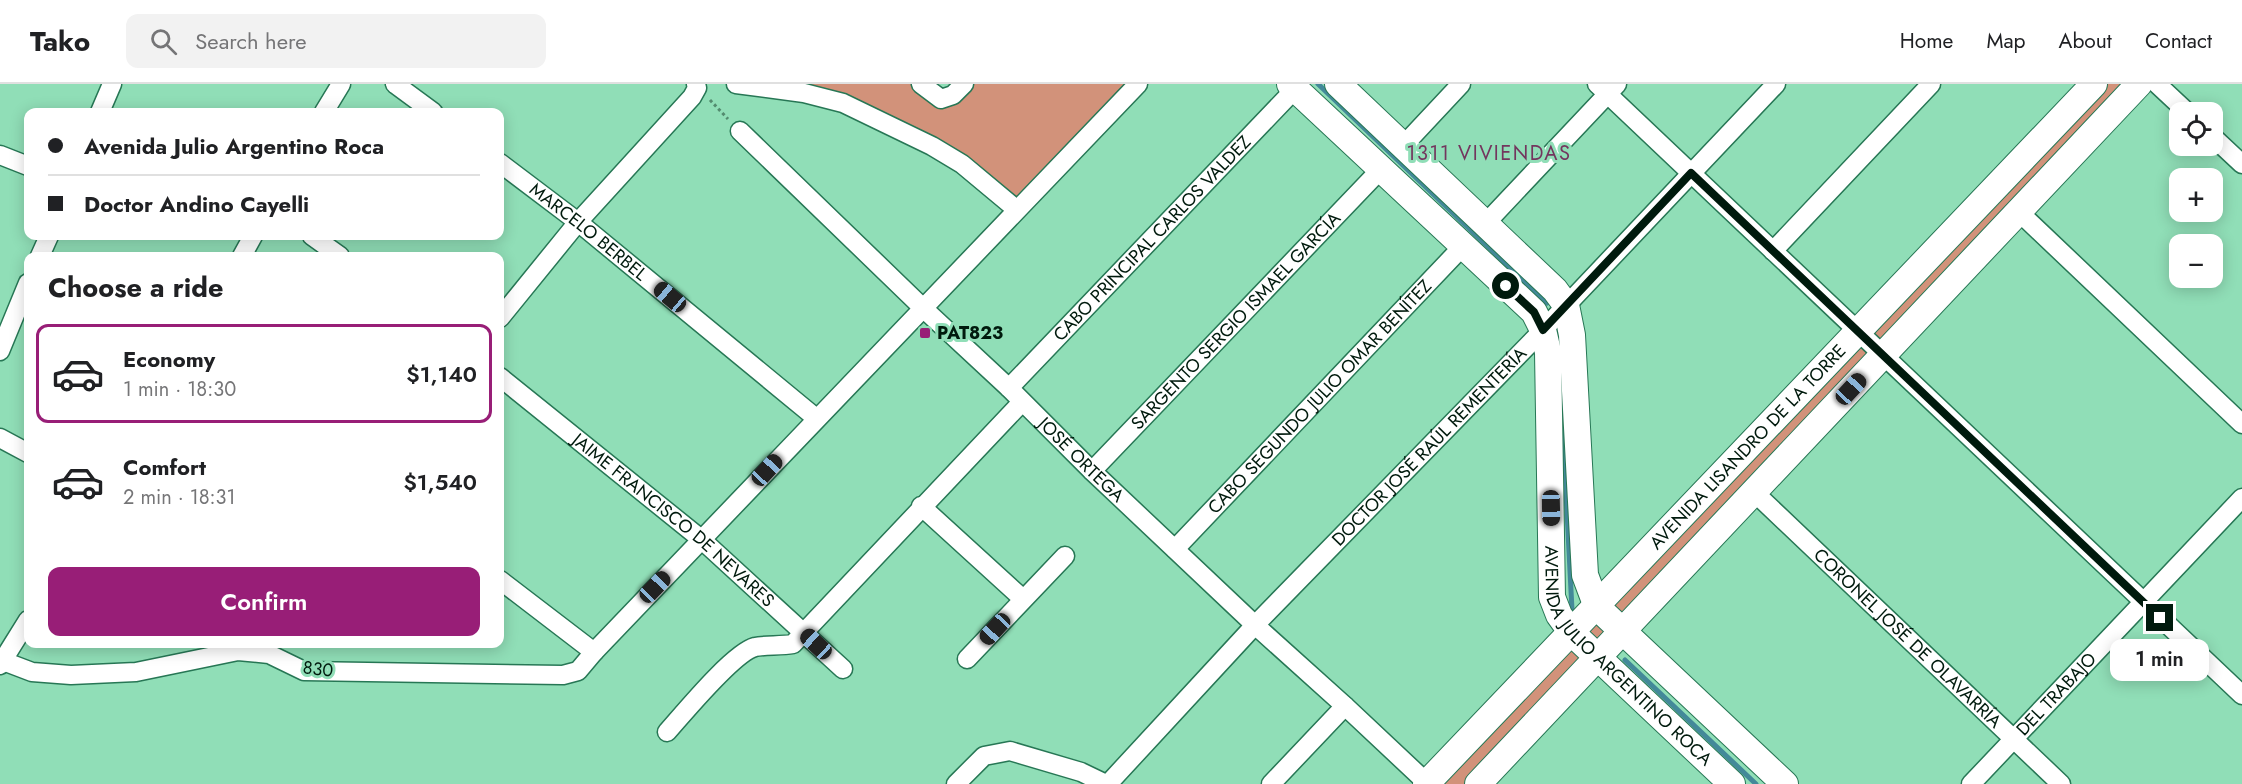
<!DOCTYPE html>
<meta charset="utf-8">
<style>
:root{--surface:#fff;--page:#f2f2f2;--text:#202124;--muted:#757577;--line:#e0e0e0;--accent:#981e77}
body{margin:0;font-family:Jost,sans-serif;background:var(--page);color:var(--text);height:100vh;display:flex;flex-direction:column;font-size:22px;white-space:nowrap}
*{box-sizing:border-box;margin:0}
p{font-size:20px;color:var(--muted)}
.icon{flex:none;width:33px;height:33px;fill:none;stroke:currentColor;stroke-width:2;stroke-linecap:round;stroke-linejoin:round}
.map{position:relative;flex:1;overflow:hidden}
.sheet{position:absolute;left:24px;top:168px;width:480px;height:396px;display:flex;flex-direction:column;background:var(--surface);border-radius:12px;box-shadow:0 3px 15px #0003}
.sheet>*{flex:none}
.banner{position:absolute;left:24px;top:24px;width:480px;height:132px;border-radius:12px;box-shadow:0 3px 15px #0003;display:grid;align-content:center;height:132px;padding:0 24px;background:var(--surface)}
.buttons{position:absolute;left:2169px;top:18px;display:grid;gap:12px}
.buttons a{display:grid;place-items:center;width:54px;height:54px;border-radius:12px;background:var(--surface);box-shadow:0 3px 15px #0003;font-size:30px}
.end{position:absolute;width:27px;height:27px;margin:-14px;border:8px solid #001a0d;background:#fff;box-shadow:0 0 0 3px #fff}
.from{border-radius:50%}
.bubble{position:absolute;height:42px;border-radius:12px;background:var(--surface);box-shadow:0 3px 15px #0003;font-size:20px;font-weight:600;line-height:42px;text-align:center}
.car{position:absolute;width:18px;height:36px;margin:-18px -9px;border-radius:8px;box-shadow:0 0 4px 2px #0007;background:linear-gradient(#222 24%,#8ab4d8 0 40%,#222 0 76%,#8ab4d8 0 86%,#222 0)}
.banner b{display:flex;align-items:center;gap:21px;height:57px;font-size:22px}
.banner b+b{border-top:2px solid var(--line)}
.banner i{width:15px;height:15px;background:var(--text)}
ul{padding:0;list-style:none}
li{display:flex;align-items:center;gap:18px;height:99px;margin:0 12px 9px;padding:0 12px;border:3px solid transparent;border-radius:12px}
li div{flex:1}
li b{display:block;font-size:22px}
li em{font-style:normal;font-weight:600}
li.on{border-color:var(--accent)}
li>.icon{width:54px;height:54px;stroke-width:1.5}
h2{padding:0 24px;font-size:27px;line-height:72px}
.action{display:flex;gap:12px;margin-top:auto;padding:12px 24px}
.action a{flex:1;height:69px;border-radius:12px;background:var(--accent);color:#fff;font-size:24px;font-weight:600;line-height:69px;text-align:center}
header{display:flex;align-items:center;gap:36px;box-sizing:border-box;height:84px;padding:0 30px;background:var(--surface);border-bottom:2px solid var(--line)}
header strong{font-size:28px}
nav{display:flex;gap:33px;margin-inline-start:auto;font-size:21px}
.search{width:420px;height:54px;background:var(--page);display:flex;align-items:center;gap:15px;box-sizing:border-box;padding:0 21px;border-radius:12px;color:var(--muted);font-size:22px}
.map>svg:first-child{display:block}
</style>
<header>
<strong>Tako</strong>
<div class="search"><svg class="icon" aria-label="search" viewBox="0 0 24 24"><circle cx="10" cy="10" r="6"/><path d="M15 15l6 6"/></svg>Search here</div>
<nav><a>Home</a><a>Map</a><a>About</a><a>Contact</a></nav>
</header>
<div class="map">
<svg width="2242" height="700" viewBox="0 0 2242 700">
<rect width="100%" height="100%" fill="#90deb7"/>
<g fill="#d2927a">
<polygon points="736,0 921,0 941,15 964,0 1138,0 1016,125 962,80 843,19"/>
<polygon points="2094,0 2139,0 1478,700 1426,700"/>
</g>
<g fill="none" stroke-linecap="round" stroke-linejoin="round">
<g stroke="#438999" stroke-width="5">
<polyline points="1318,0 1547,219"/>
<polyline points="1558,245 1559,265"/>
<polyline points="1561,310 1572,526"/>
<polyline points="1625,576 1756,700"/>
</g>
<g stroke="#277755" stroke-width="21">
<g id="street">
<polyline points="395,0 433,28"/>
<polyline points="736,0 804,9 843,19 932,62 962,80 1016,125"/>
<polyline points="921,0 941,15 953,11 964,0"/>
<polyline points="1597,0 2242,611"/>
<polyline points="2157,0 2187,28"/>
<polyline points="100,28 112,0"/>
<polyline points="324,28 341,0"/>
<path id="s1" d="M 740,47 L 924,225 L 1009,304 L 1092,387 L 1255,541 L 1345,622 L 1427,699"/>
<polyline points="2212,52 2242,80"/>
<polyline points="1403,62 1461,0"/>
<polyline points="0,71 28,82"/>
<path id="s2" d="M 500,79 L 578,138 L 816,334"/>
<polyline points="2018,127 2242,340"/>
<polyline points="1486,139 1617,0"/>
<polyline points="312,152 340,172"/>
<polyline points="1773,167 1931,0"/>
<polyline points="40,172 49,152"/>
<polyline points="242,172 253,152"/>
<polyline points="500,234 578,138 692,13 697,4 696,0"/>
<polyline points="0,267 28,199"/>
<path id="s3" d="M 500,293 L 701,455 L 843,585"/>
<path id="s4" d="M 1009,304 L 1295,5"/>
<polyline points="0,354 28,369"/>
<path id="s5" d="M 1092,387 L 1381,85"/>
<path id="s6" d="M 1754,408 L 2061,700"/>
<polyline points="921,422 1023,515"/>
<path id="s7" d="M 1175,465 L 1464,161"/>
<polyline points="500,496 594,568"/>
<polyline points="967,575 1065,472"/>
<polyline points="3,577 32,588 71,591 136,588 238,567 269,570 304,587 563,591 578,587 594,568 1138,0"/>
<polyline points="0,581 28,536"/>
<path d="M 667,648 C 684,629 733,569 755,563 C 765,561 781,562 793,560 L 1022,318"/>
<polyline points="956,700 984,672 1010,667 1081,688 1106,700"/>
<path id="s8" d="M 1108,700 L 1255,541 L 1543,246 L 1776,0"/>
<polyline points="1271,700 1345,622"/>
<path id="s9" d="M 1971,700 L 2242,414"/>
</g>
</g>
<g stroke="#277755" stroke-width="28">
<g id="secondary">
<path id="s10" d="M 1290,0 L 1534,228 L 1543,246 L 1548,268 L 1552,513 L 1559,531 L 1572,549 L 1732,700"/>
<polyline points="1338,0 1555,206 1566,221 1572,251 1585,491 1597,523 1785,700"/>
<path id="s11" d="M 1426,700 L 2094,0"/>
<polyline points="1478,700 2139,0"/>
</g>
</g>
<polyline stroke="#538b6f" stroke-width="3" stroke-dasharray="3 3" stroke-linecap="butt" points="710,16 728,35"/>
<use href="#street" stroke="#fff" stroke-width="18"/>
<use href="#secondary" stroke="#fff" stroke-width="26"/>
</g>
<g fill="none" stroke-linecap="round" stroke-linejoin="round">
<polyline stroke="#001a0d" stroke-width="8" points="1506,202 1534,228 1543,246 1691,89 2160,534"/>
</g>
<rect fill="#981e77" stroke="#90deb7" stroke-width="2" x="919" y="243" width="12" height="12" rx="3"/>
<g text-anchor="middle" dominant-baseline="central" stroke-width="6" stroke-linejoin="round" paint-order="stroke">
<g font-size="18" fill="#001a0d" stroke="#90deb7">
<text stroke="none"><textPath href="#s2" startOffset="112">MARCELO BERBEL</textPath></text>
<text stroke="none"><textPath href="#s4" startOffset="207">CABO PRINCIPAL CARLOS VALDEZ</textPath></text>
<text stroke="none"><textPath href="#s5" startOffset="208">SARGENTO SERGIO ISMAEL GARCÍA</textPath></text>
<text stroke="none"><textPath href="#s7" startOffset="210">CABO SEGUNDO JULIO OMAR BENÍTEZ</textPath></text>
<text stroke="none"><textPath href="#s8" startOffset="466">DOCTOR JOSÉ RAÚL REMENTERÍA</textPath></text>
<text stroke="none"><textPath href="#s11" startOffset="466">AVENIDA LISANDRO DE LA TORRE</textPath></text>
<text stroke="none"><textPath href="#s1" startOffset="474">JOSÉ ORTEGA</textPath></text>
<text stroke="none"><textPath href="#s3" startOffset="225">JAIME FRANCISCO DE NEVARES</textPath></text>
<text stroke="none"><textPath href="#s6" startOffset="212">CORONEL JOSÉ DE OLAVARRÍA</textPath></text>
<text stroke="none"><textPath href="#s10" startOffset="711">AVENIDA JULIO ARGENTINO ROCA</textPath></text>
<text transform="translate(318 585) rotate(6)">830</text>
<text stroke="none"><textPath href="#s9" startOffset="124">DEL TRABAJO</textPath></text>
</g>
<g font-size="18" font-weight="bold" fill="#001a0d" stroke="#90deb7" text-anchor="start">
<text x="937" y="249">PAT823</text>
</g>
<g font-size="20" letter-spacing="1.5" fill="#73365e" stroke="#90deb7">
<text x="1489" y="69">1311 VIVIENDAS</text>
</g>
</g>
</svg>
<div class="buttons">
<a><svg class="icon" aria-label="locate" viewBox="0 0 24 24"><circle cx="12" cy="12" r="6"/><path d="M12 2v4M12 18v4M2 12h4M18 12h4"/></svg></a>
<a>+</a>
<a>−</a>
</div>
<i class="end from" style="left:1506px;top:202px"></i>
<i class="end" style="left:2160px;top:534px"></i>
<div class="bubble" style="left:2110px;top:555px;width:99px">1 min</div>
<i class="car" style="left:670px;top:213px;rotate:310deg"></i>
<i class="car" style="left:1851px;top:305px;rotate:43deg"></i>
<i class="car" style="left:767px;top:386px;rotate:43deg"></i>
<i class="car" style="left:1551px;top:424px;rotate:179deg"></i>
<i class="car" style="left:655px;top:503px;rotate:44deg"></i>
<i class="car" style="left:995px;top:545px;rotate:223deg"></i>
<i class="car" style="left:816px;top:560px;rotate:313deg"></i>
<div class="banner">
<b><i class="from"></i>Avenida Julio Argentino Roca</b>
<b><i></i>Doctor Andino Cayelli</b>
</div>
<section class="sheet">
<h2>Choose a ride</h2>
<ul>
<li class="on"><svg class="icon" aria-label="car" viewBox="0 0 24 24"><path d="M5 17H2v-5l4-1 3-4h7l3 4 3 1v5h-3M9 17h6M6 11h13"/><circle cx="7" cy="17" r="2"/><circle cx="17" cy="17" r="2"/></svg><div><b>Economy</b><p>1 min · 18:30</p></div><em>$1,140</em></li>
<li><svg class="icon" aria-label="car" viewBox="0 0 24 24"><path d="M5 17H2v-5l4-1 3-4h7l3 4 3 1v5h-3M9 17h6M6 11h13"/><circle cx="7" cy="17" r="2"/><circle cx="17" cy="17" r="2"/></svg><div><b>Comfort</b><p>2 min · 18:31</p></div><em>$1,540</em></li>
</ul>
<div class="action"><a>Confirm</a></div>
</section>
</div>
